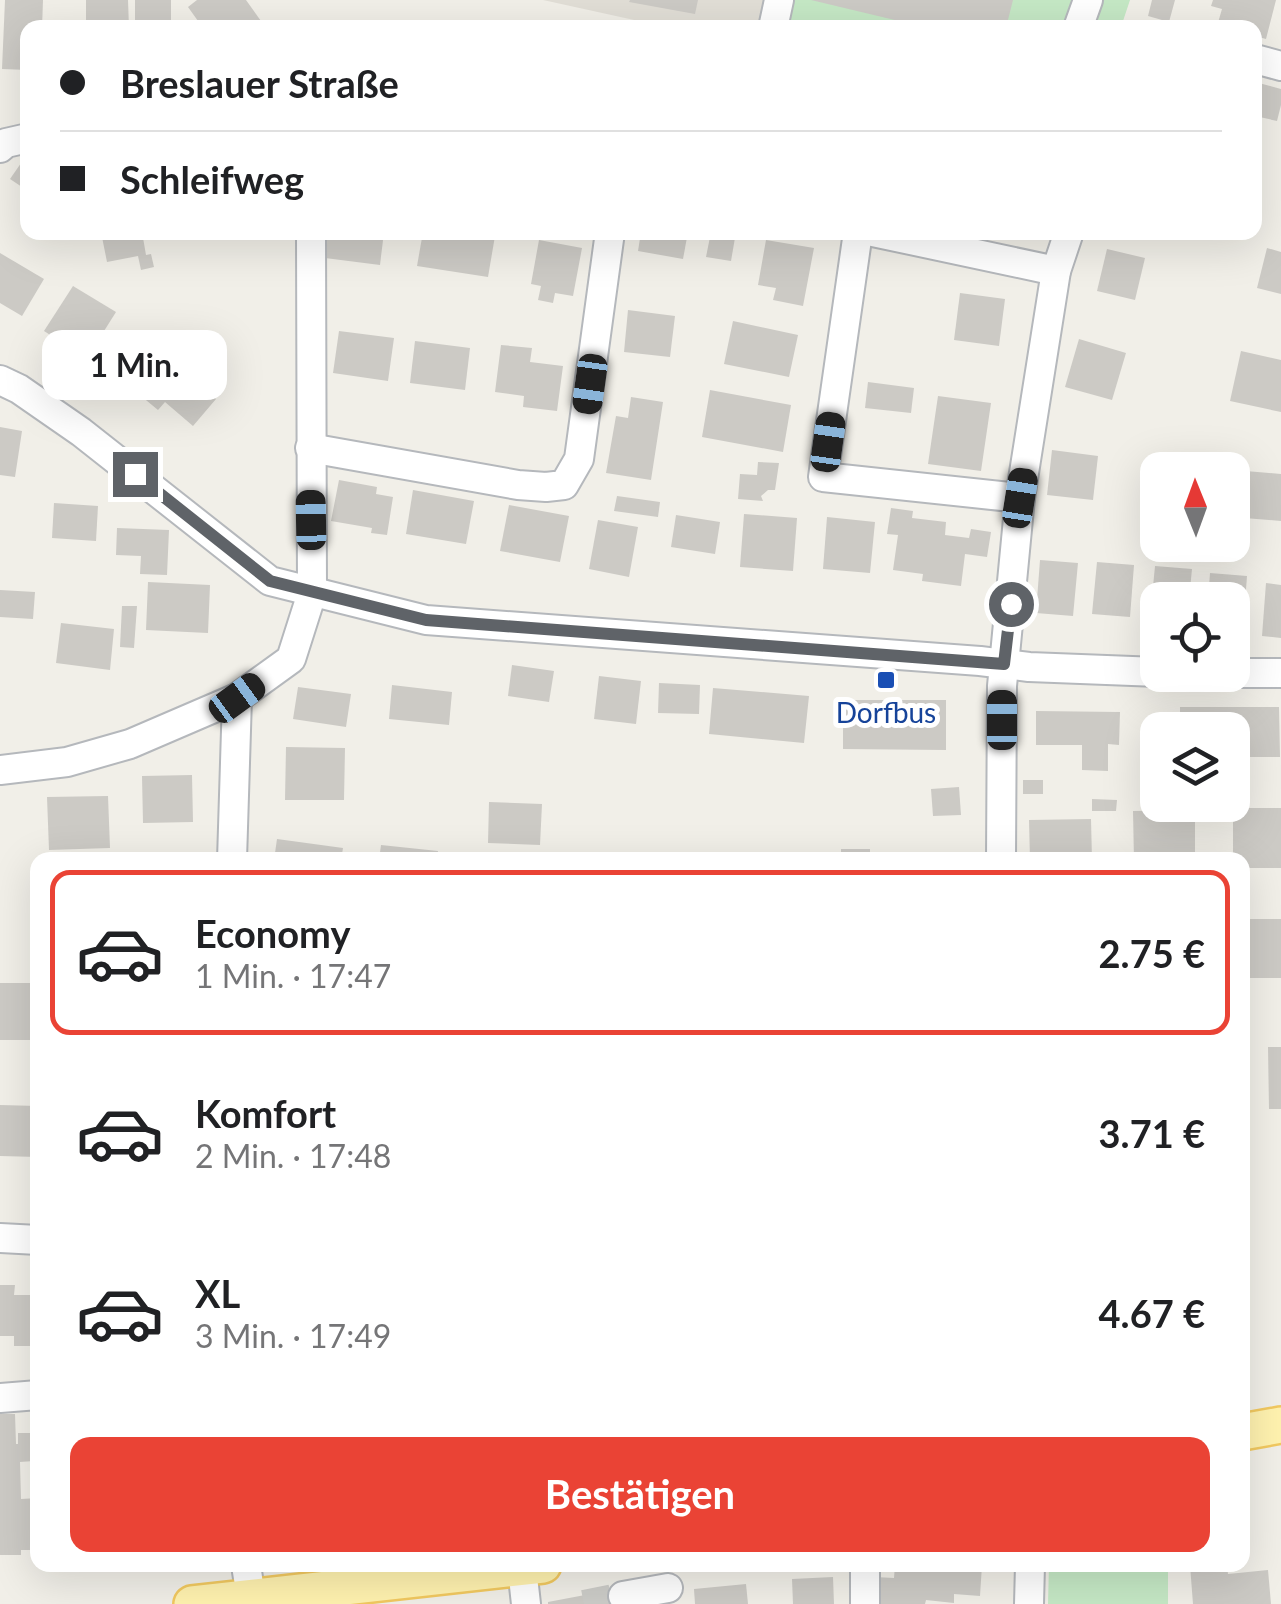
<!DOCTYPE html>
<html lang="de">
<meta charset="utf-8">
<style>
:root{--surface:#fff;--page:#f6f6f6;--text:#202124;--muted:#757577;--line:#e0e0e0;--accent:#ea4335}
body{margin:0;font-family:Lato,sans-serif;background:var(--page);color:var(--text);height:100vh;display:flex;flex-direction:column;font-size:38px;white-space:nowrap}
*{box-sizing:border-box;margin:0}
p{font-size:32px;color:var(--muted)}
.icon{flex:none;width:55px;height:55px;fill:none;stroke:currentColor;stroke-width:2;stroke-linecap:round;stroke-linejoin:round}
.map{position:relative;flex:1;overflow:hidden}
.sheet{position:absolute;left:30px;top:852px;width:1220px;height:720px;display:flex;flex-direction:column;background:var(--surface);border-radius:20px;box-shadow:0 10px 40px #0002}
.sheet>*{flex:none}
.top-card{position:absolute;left:20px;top:20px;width:1242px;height:220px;border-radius:20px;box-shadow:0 10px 40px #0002;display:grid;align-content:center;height:220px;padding:0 40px;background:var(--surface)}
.needle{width:65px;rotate:359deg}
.tools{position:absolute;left:1140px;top:452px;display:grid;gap:20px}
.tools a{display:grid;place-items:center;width:110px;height:110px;border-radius:20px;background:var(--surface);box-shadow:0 10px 40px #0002;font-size:50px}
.end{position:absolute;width:45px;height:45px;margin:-22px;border:12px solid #5f6368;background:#fff;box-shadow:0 0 0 5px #fff}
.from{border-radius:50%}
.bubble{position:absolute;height:70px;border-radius:20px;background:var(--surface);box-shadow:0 10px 40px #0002;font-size:32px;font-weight:700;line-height:70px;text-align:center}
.car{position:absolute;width:30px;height:60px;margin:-30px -15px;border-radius:12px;box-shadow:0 0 8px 2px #0007;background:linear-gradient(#222 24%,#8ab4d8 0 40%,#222 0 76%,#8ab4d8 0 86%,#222 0)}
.top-card b{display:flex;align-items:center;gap:35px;height:95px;font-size:38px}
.top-card b+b{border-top:2px solid var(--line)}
.top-card i{width:25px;height:25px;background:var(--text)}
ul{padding:18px 0 0;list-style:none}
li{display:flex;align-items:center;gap:30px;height:165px;margin:0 20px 15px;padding:0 20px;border:5px solid transparent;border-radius:20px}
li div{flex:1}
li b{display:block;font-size:38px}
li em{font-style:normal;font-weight:700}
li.active{border-color:var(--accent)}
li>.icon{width:90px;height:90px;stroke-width:1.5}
.primary-button{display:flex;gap:20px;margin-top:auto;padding:20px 40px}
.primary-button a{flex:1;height:115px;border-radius:20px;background:var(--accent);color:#fff;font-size:40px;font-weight:700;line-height:115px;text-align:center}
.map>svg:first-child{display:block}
</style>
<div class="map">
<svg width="1281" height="1604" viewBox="0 0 1281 1604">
<rect width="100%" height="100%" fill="#f1efe8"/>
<polygon fill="#e1ded6" points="543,0 793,0 788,28 666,27"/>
<g fill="#c5e8c5">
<polygon points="793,0 1130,0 1121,27 788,28"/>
<polygon points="1049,1565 1168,1565 1168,1604 1048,1604"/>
</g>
<g fill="#cccac5">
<polygon points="5,0 43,0 42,28 28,28 28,70 2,69"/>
<polygon points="86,0 128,0 129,28 86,28"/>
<rect x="135" y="0" width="36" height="21"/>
<polygon points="197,0 246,0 266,28 203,28 188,7"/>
<polygon points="630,0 698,0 695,14 629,2"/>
<polygon points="811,0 1013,0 1006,28 902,28 903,22"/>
<polygon points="1152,0 1175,0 1169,22 1148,16"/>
<polygon points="1213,0 1276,0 1266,39 1255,36 1255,28 1217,26 1222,9 1211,6"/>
<polygon points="1255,82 1281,89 1281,105 1277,121 1255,116"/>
<polygon points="28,153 28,191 10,179"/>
<polygon points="101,232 142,232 146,255 151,254 154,267 141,270 138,256 107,262"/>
<polygon points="328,232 384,232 380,265 325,258"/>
<polygon points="423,232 473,232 495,236 488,277 417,266"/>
<polygon points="641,232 688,232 683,259 638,251"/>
<polygon points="711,232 736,232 731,261 706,257"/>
<polygon points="539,240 582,248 573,296 555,293 553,303 538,300 541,286 531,284"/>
<polygon points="766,240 814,248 803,306 773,300 776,288 758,285"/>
<polygon points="1267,248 1281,252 1281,294 1257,288"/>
<polygon points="1107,249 1145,258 1135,300 1097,291"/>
<polygon points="0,253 44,279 22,316 0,303"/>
<polygon points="73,286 116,312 87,358 44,331"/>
<polygon points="960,293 1005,299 999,346 954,340"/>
<polygon points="628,310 675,316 670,357 624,352"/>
<polygon points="733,321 798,335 789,377 724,364"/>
<polygon points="339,331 394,338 388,381 333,373"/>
<polygon points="1079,339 1126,353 1112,400 1065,387"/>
<polygon points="415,341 470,348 465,390 410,383"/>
<polygon points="501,345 532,348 530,362 563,366 557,411 523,407 524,396 495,392"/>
<polygon points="109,351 127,367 104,394 85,378"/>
<polygon points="1241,351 1281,360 1281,412 1230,401"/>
<polygon points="164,356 216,399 193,426 165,402 158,410 135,391"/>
<polygon points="868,382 914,388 911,413 865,408"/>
<polygon points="710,390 791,405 783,452 702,437"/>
<polygon points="938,396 991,403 981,471 928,464"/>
<polygon points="631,397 663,402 651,480 606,473 616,416 628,418"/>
<polygon points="0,427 22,431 15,477 0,475"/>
<polygon points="1052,450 1098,456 1093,500 1047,495"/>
<polygon points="1146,459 1211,468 1211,470 1158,470 1158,509 1140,507"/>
<polygon points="758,462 779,463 775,490 768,490 761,496 763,501 738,499 740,474 757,475"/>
<polygon points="1234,470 1281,474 1281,521 1232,517"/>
<polygon points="339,480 377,487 376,494 393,497 387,535 371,533 372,528 331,521"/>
<polygon points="413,490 474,501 466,544 406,534"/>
<polygon points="617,496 660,502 658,517 614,511"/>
<polygon points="54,503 98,506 96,541 52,538"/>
<polygon points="509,505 569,516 560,562 500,551"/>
<polygon points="891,508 913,511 912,518 946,522 945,535 969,538 971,529 991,532 987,557 965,554 961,586 922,581 923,574 893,570 898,535 887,534"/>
<polygon points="744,514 797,518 793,571 740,567"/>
<polygon points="676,515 720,522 715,554 671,547"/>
<polygon points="827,517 875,522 870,573 823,569"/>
<polygon points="598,520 638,527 629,577 589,569"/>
<polygon points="117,528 169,530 167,575 140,574 141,556 116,555"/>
<polygon points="1040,560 1078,563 1073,616 1036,613"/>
<polygon points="1097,562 1134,565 1130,617 1092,614"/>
<polygon points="1155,566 1192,569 1189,600 1158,600 1158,619 1150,618"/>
<polygon points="1210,573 1247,576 1243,629 1232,628 1232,600 1208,600"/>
<polygon points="148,582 210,585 208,633 146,630"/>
<polygon points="1266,583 1281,585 1281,638 1262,636"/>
<polygon points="0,590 35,592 33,619 0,617"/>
<polygon points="122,606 137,606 134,648 120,647"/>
<polygon points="61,623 114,629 110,670 56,663"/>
<polygon points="512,665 554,671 549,702 508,696"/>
<polygon points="599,676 641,681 636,724 594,719"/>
<polygon points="659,683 700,685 699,714 658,713"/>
<polygon points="392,685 452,692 449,725 389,719"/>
<polygon points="298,687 351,694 346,727 293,719"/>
<polygon points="713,688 809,696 804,743 709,734"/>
<polygon points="843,700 946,700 946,750 843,749"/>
<polygon points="1180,707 1279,707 1280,757 1232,757 1232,730 1180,730"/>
<polygon points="1036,711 1120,712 1119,745 1108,744 1108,771 1082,770 1082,745 1036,745"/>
<polygon points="286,747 345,748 344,800 285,800"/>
<polygon points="1141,771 1158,771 1158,798 1140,798"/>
<polygon points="192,775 193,822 143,823 142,776"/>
<rect x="1023" y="780" width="20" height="14"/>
<polygon points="959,787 961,815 933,816 931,789"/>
<polygon points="108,796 110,848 49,850 47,797"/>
<polygon points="1092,799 1117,800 1116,811 1092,811"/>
<polygon points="489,802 542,804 540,845 488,843"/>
<polygon points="1233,808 1281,808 1281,868 1242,868 1242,860 1233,860"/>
<polygon points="1195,810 1195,860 1134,860 1133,811"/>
<polygon points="1091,819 1092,860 1030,860 1029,820"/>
<polygon points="277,839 343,848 341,860 274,860"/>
<polygon points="381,845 438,851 437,860 379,860"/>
<polygon points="841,849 870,849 870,856 899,855 899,860 841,860"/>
<rect x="1242" y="919" width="39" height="59"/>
<rect x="0" y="983" width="38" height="57"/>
<polygon points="1268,1047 1281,1047 1281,1109 1269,1109"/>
<polygon points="0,1105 38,1106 38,1157 0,1156"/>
<polygon points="0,1285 15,1285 14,1295 38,1295 38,1346 14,1346 14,1336 0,1336"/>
<polygon points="0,1414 15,1414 16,1444 18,1444 18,1433 33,1433 34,1461 20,1462 21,1499 38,1498 38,1550 21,1550 21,1555 0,1555"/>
<polygon points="895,1565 982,1565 980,1596 954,1594 954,1603 926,1600 925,1604 873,1604 875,1577 894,1578"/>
<polygon points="1190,1565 1227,1565 1228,1574 1268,1570 1271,1604 1193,1604"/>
<polygon points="833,1577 834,1604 793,1604 792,1579"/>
<polygon points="746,1584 748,1604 695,1604 694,1589"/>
<polygon points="622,1588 625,1604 548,1604 548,1602"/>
</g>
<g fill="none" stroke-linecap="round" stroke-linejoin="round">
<polyline stroke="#ccccc8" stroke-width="28" stroke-dasharray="28 14" stroke-linecap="butt" points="584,1604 623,1596"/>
<g stroke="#b5b8bc" stroke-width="32">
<g id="minor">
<polyline points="773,28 779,0"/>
<polyline points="1078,28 1088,0"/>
<polyline points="1255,59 1281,66"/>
<polyline points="0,148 6,143 28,138"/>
<polyline points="858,232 823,477 1020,498"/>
<polyline points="873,232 1056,271"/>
<polyline points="0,380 19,389 81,432 270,581 426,620 980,661 1029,667 1158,672"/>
<polyline points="310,448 518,485 546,487 564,485 579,459 610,232"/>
<polyline points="1232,673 1281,673"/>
<polyline points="0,770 67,762 130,744 237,698 291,659 312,593 311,232"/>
<polyline points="232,860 237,698"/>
<polyline points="1001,860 1002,686 1020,498 1056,271 1069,232"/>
<polyline points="0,1238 38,1240"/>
<polyline points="0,1398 38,1395"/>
<polyline points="246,1565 252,1604"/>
<polyline points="522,1568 526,1604"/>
<polyline points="623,1596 668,1588"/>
<polyline points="865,1604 865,1565"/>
<polyline points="1029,1604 1030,1565"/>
</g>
</g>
<g stroke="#f2c960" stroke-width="40">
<g id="major">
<polyline points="1242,1432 1281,1425"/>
<polyline points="192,1604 543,1565"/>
</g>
</g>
<use href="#minor" stroke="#fff" stroke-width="28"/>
<use href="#major" stroke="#fff2af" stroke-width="35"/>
</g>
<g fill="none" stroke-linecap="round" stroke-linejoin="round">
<polyline stroke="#5f6368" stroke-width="12" points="135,474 270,581 426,620 1004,664 1011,604"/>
</g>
<rect fill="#1a4fb4" stroke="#fff" stroke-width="4" x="876" y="670" width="20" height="20" rx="5"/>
<g text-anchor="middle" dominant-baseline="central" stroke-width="10" stroke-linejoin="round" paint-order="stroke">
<g font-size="28" fill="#164399" stroke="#fff">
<text x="886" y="712">Dorfbus</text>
</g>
</g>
</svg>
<div class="tools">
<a><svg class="needle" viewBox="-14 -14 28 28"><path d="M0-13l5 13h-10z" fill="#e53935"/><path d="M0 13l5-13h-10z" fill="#757577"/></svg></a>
<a><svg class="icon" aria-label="locate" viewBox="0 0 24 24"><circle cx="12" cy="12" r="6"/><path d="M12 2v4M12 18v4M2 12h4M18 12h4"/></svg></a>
<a><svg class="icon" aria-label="layers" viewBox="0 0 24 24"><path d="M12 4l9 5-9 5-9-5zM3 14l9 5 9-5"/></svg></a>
</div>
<i class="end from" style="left:1011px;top:604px"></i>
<i class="end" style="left:135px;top:474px"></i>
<div class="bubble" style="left:42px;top:330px;width:185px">1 Min.</div>
<i class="car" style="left:590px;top:384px;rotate:188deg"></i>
<i class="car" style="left:828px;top:442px;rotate:8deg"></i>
<i class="car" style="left:1020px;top:498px;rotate:9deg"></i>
<i class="car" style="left:311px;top:520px;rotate:359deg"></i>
<i class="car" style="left:237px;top:698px;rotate:54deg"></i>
<i class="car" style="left:1002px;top:720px;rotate:0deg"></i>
<div class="top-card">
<b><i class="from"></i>Breslauer Straße</b>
<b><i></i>Schleifweg</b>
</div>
<section class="sheet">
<ul>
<li class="active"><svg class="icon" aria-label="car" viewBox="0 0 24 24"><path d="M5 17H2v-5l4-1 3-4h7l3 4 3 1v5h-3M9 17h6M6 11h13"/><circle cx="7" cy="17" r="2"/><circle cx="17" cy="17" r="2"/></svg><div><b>Economy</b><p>1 Min. · 17:47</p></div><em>2.75 €</em></li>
<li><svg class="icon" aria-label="car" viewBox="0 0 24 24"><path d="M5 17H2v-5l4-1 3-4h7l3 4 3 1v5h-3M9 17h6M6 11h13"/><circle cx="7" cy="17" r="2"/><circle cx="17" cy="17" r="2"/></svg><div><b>Komfort</b><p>2 Min. · 17:48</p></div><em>3.71 €</em></li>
<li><svg class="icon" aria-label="car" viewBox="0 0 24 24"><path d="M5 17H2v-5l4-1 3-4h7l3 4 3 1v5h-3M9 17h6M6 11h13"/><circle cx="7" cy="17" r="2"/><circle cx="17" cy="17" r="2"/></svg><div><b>XL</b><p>3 Min. · 17:49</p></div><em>4.67 €</em></li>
</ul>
<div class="primary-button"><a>Bestätigen</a></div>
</section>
</div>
